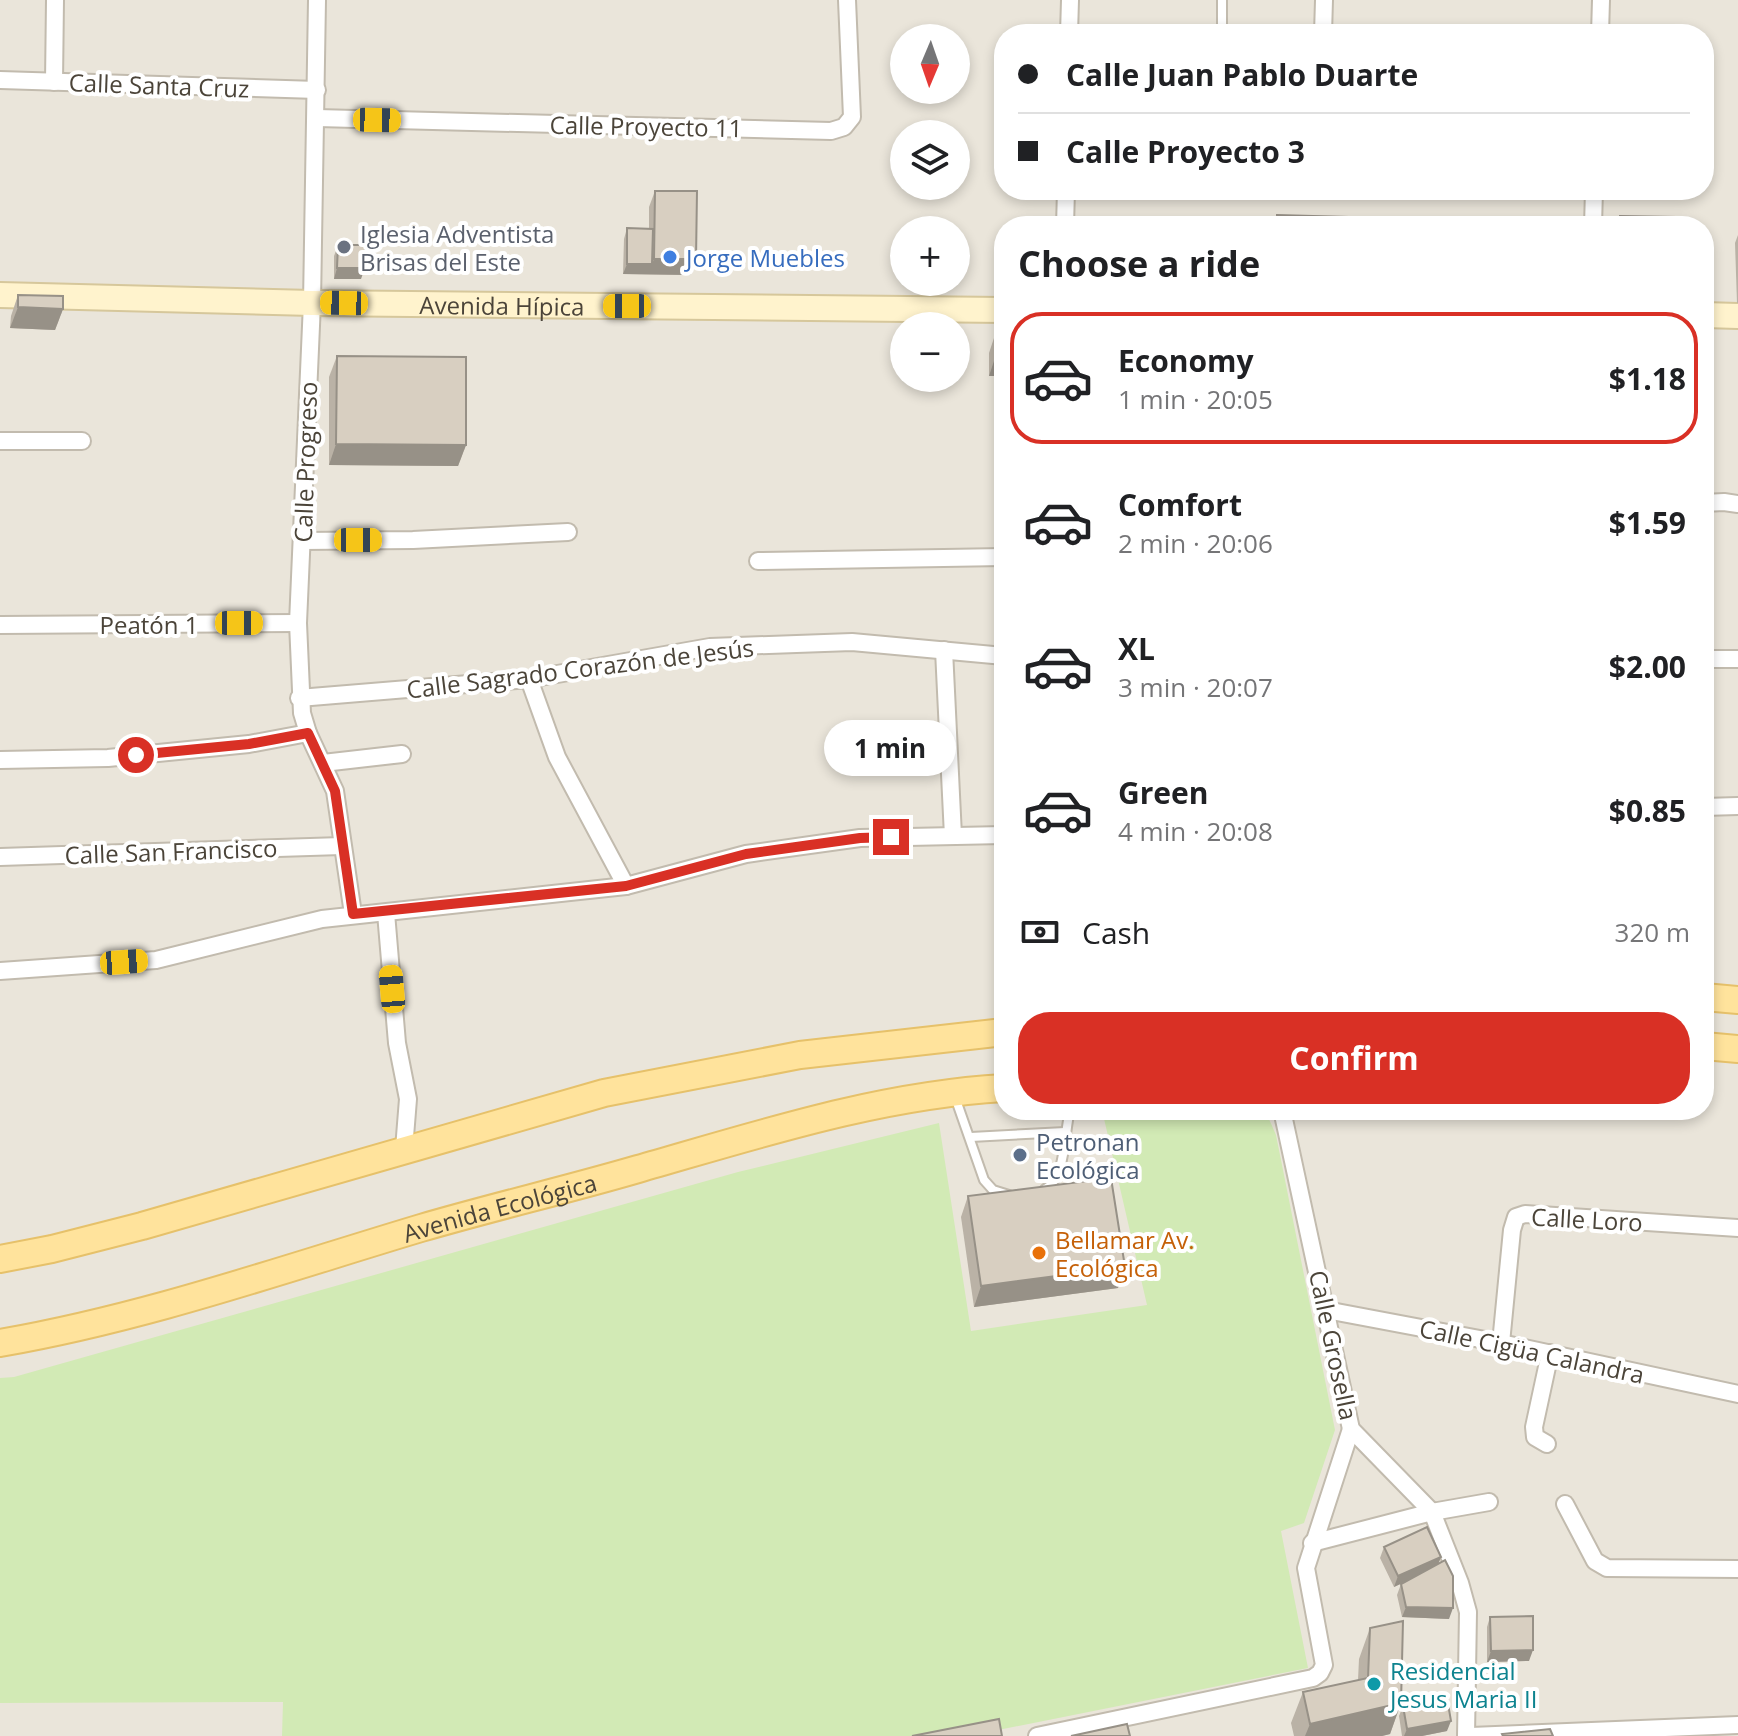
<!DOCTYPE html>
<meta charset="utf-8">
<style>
:root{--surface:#fff;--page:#f2f2f2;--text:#202124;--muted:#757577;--line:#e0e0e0;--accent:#d93025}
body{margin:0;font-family:"Open Sans",sans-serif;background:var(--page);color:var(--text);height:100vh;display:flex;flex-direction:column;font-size:30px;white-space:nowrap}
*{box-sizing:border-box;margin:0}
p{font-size:26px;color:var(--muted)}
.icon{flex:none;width:44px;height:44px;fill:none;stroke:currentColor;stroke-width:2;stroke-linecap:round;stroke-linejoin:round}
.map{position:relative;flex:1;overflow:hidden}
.side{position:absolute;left:994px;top:216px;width:720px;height:904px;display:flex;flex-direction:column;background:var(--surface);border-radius:32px;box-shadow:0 4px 12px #0003}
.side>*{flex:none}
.guide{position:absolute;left:994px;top:24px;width:720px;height:176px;border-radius:32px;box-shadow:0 4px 12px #0003;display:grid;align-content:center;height:176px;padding:0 24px;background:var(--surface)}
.needle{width:52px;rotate:182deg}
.buttons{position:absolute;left:890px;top:24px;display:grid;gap:16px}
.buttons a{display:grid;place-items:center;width:80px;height:80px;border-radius:50%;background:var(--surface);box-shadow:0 4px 12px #0003;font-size:40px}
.end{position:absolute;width:36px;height:36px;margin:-18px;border:10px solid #d93025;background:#fff;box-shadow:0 0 0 4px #fff}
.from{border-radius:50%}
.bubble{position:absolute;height:56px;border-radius:28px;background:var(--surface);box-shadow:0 4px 12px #0003;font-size:26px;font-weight:700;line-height:56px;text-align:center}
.car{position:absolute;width:24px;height:48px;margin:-24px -12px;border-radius:10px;box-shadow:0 0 6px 2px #0007;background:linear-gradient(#f5c518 24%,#345 0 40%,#f5c518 0 76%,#345 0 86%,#f5c518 0)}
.guide b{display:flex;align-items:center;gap:28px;height:76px;font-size:30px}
.guide b+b{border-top:2px solid var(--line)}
.guide i{width:20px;height:20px;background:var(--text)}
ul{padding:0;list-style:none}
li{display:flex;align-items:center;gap:24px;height:132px;margin:0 16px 12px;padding:0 8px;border:4px solid transparent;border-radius:32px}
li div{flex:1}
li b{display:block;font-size:30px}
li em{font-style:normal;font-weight:700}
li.selected{border-color:var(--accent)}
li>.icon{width:72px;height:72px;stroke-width:1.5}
h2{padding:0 24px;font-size:36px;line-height:96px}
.pay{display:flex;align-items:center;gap:20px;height:88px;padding:0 24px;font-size:30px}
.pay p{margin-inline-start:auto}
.primary-button{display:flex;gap:16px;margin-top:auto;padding:16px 24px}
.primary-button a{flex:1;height:92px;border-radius:32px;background:var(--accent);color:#fff;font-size:32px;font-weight:700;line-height:92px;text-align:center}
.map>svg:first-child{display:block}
</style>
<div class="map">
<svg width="1738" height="1736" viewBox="0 0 1738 1736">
<rect width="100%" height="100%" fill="#f6f3ec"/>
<path fill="#eae5da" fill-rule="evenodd" d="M 0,0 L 1738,0 L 1738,1736 L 0,1736 ZM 1004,34 L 1704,34 L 1704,190 L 1004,190 ZM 904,38 L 956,38 L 956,90 L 904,90 ZM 904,134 L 956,134 L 956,186 L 904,186 ZM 1004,226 L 1704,226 L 1704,1110 L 1004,1110 ZM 904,230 L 956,230 L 956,282 L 904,282 ZM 904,326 L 956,326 L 956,378 L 904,378 Z"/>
<polygon fill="#d2eab5" points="1102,1110 1265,1110 1276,1135 1335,1430 1304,1523 1281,1531 1308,1668 968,1736 282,1736 283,1702 0,1703 0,1378 14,1377 738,1172 939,1123 971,1331 1147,1305"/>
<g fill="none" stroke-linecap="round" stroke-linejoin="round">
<g stroke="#c2bbae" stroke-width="12">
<g id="lane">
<polyline points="1222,34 1222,0"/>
<polyline points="955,1097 984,1180 993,1190 1009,1195"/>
<polyline points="971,1137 1065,1132"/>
<path d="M 1045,1189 C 1066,1179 1064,1133 1070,1110"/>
</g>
</g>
<g stroke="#c2bbae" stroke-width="20">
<g id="street">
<polyline points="317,0 312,303 298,623 302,713 308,733 335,791 353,914"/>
<polyline points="1069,34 1070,0"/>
<polyline points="1323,34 1324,0"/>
<polyline points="1600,34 1601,0"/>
<polyline points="0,80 317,90"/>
<polyline points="54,82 55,0"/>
<polyline points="317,118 831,131 844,127 852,117 847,0"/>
<polyline points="1065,226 1066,190"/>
<polyline points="1593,226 1594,190"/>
<polyline points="0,441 82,441"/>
<polyline points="1704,503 1724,502 1738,504"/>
<polyline points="302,541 413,540 568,532"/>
<polyline points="758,561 1004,557"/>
<polyline points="0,625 298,623"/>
<polyline points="944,650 953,836"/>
<polyline points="1704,659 1738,659"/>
<polyline points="529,679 557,757 626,886"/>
<polyline points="299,698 529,679 710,647 852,642 1004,656"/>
<polyline points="0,760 108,758 249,744 308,733"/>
<polyline points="323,763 402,754"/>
<polyline points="1704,807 1738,806"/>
<polyline points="0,857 342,846"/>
<polyline points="386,913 397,1043 408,1099 404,1149"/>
<polyline points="0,971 156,960 322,919 626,886 746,854 860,838 1004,835"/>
<polyline points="1282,1110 1351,1429 1432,1512 1460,1583 1468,1612 1466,1736"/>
<polyline points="1326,1310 1501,1343 1738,1394"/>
<polyline points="1501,1343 1512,1230 1516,1217 1525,1214 1738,1228"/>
<polyline points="1547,1444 1535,1437 1534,1427 1550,1353"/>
<polyline points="1565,1504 1595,1561 1607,1568 1738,1569"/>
<polyline points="1312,1543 1432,1512 1489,1502"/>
<polyline points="1037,1736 1313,1678 1320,1673 1324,1665 1306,1568 1351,1429"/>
<polyline points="1471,1736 1738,1725"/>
</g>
</g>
<g stroke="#d6c79b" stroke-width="28">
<g id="secondary">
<path id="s1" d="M 0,295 L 312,303 L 1004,310"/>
<polyline points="1704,315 1738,316"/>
</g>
</g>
<g stroke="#e6c16a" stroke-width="30">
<g id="primary">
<polyline points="1704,997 1738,1000"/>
<polyline points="1704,1046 1738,1049"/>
<polyline points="0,1259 52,1249 142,1226 604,1093 800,1055 1004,1032"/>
<path id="s2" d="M 0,1343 C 144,1318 281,1270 421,1228 C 493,1207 566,1190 638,1169 C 757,1135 879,1095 1004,1088"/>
</g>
</g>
<use href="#lane" stroke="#fff" stroke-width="8"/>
<use href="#street" stroke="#fff" stroke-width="16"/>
<use href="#secondary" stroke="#fff3cd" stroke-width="24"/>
<use href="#primary" stroke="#ffe39c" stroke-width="26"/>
</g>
<g fill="#bab2a6">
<polygon points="655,191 696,259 690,275 623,274 624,239 627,228 649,229 649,207"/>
<polygon points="1738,235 1738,303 1737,303 1735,243"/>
<polygon points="338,245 361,279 334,279 334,256"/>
<polygon points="18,295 63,309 55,330 10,328 11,316"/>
<polygon points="996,332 1004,376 989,376 989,353"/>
<polygon points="337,356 466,445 458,466 329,465 329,377"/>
<polygon points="968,1196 1125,1267 1118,1288 974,1307 961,1217"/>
<polygon points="1384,1547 1441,1557 1438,1564 1449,1619 1402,1617 1397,1595 1401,1584 1406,1581 1394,1587 1380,1558"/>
<polygon points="1490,1617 1529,1661 1487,1662 1487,1627"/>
<polygon points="1370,1628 1401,1703 1390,1734 1382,1736 1294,1736 1291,1723 1303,1692 1358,1680 1359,1659"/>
<polygon points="1403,1706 1447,1731 1422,1736 1402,1736 1399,1716"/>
</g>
<g fill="#979187">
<polygon points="654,259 696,259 690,275 623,274 627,264 652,264"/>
<polygon points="337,268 365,268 361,279 334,279"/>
<polygon points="18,307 63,309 55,330 10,328"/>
<polygon points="996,355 1004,355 1004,376 989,376"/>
<polygon points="336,444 466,445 458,466 329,465"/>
<polygon points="1125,1267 1118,1288 974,1307 981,1286"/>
<polygon points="1441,1557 1437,1567 1394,1587 1398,1576"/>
<polygon points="1406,1607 1453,1608 1449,1619 1402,1617"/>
<polygon points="1533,1650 1529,1661 1487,1662 1491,1651"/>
<polygon points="1401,1703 1390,1734 1382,1736 1305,1736 1310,1724"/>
<polygon points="1451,1721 1447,1731 1422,1736 1404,1736 1407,1729"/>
</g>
<g fill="#d8cfc1" stroke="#979187" stroke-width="2">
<polygon points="655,191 697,191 696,259 654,259"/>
<polygon points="1277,215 1348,217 1348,226 1277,226"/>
<polygon points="1620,216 1675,217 1675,226 1620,226"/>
<polygon points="627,228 653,229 652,264 627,264"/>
<polygon points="338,245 365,245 365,268 337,268"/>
<polygon points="18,295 63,296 63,309 18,307"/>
<rect x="996" y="332" width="8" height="23"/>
<polygon points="337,356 466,357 466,445 336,444"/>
<polygon points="1111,1178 1125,1267 981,1286 968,1196"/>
<polygon points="1427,1527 1441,1557 1398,1576 1384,1547"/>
<polygon points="1445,1560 1453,1576 1453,1608 1406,1607 1401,1584"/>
<polygon points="1533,1616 1533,1650 1491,1651 1490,1617"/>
<polygon points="1403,1621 1401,1703 1310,1724 1303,1692 1368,1678 1370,1628"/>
<polygon points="1447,1698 1451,1721 1407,1729 1403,1706"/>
<polygon points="999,1719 1002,1736 912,1736"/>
<polygon points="1127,1724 1130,1736 1071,1736"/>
<polygon points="1550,1729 1553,1736 1503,1736 1502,1734"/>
</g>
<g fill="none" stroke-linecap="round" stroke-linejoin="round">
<polyline stroke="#d93025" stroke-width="10" points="136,755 249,744 308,733 335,791 353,914 626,886 746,854 860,838 891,837"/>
</g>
<circle fill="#6b7280" stroke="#fff" stroke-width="3" cx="344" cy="247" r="8"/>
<circle fill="#3f7fe0" stroke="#fff" stroke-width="3" cx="670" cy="257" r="8"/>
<circle fill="#5c6f8a" stroke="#fff" stroke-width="3" cx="1020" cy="1155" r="8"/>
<circle fill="#e8710a" stroke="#fff" stroke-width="3" cx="1039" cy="1253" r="8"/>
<circle fill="#0f9aa8" stroke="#fff" stroke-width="3" cx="1374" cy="1684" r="8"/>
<g text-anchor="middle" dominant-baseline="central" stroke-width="8" stroke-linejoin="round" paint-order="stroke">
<g font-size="24" fill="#4b4439" stroke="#fff">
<text transform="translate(159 85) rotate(2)">Calle Santa Cruz</text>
<text transform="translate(646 126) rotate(1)">Calle Proyecto 11</text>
<text stroke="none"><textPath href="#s1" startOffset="502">Avenida Hípica</textPath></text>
<text transform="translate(305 462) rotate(-88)">Calle Progreso</text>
<text x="149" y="624">Peatón 1</text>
<text transform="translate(580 668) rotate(-7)">Calle Sagrado Corazón de Jesús</text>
<text transform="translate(171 851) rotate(-2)">Calle San Francisco</text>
<text stroke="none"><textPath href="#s2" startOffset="518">Avenida Ecológica</textPath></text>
<text transform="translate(1587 1219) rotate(3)">Calle Loro</text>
<text transform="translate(1334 1345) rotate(78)">Calle Grosella</text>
<text transform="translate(1532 1351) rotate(12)">Calle Cigüa Calandra</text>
</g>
<g font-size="24" fill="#5b616d" stroke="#fff" text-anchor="start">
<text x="360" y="233">Iglesia Adventista<tspan x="360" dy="28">Brisas del Este</tspan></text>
</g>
<g font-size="24" fill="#366cbe" stroke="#fff" text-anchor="start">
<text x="686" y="257">Jorge Muebles</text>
</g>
<g font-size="24" fill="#4e5e75" stroke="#fff" text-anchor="start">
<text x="1036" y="1141">Petronan<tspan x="1036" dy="28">Ecológica</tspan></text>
</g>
<g font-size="24" fill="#c56008" stroke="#fff" text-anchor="start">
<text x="1055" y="1239">Bellamar Av.<tspan x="1055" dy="28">Ecológica</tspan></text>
</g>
<g font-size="24" fill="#0d838f" stroke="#fff" text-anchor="start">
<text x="1390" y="1670">Residencial<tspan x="1390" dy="28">Jesus Maria II</tspan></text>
</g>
</g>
</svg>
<div class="buttons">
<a><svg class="needle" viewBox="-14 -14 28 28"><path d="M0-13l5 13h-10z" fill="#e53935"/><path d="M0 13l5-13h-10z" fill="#757577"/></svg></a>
<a><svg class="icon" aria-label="layers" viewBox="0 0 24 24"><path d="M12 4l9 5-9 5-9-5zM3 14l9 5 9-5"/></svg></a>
<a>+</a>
<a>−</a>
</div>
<i class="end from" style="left:136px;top:755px"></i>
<i class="end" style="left:891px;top:837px"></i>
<div class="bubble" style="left:824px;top:720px;width:132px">1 min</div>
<i class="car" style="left:377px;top:120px;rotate:91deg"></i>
<i class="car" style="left:344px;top:303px;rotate:271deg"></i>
<i class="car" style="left:627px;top:306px;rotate:270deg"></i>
<i class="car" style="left:358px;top:540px;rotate:90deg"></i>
<i class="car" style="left:239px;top:623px;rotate:90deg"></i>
<i class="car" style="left:124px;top:962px;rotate:86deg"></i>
<i class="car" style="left:392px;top:989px;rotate:355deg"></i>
<div class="guide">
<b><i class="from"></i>Calle Juan Pablo Duarte</b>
<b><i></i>Calle Proyecto 3</b>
</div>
<section class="side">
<h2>Choose a ride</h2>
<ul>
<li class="selected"><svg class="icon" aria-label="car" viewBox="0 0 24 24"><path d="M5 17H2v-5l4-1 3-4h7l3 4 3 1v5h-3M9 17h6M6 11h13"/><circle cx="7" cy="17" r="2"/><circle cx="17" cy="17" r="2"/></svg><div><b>Economy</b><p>1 min · 20:05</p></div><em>$1.18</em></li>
<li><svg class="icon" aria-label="car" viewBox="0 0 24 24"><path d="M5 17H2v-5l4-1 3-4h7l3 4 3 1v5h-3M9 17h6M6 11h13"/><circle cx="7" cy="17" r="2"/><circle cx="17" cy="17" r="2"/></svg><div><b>Comfort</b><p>2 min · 20:06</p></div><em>$1.59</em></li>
<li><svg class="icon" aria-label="car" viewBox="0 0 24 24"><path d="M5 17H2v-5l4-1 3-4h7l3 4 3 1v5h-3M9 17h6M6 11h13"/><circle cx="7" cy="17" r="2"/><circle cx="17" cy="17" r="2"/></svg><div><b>XL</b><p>3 min · 20:07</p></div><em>$2.00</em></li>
<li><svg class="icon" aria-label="car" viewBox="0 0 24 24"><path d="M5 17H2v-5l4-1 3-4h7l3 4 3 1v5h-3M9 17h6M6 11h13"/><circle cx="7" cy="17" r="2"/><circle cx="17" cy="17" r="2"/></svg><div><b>Green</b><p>4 min · 20:08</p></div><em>$0.85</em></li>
</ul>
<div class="pay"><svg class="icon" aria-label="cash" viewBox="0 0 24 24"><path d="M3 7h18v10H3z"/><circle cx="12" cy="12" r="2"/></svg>Cash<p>320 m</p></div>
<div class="primary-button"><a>Confirm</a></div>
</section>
</div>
